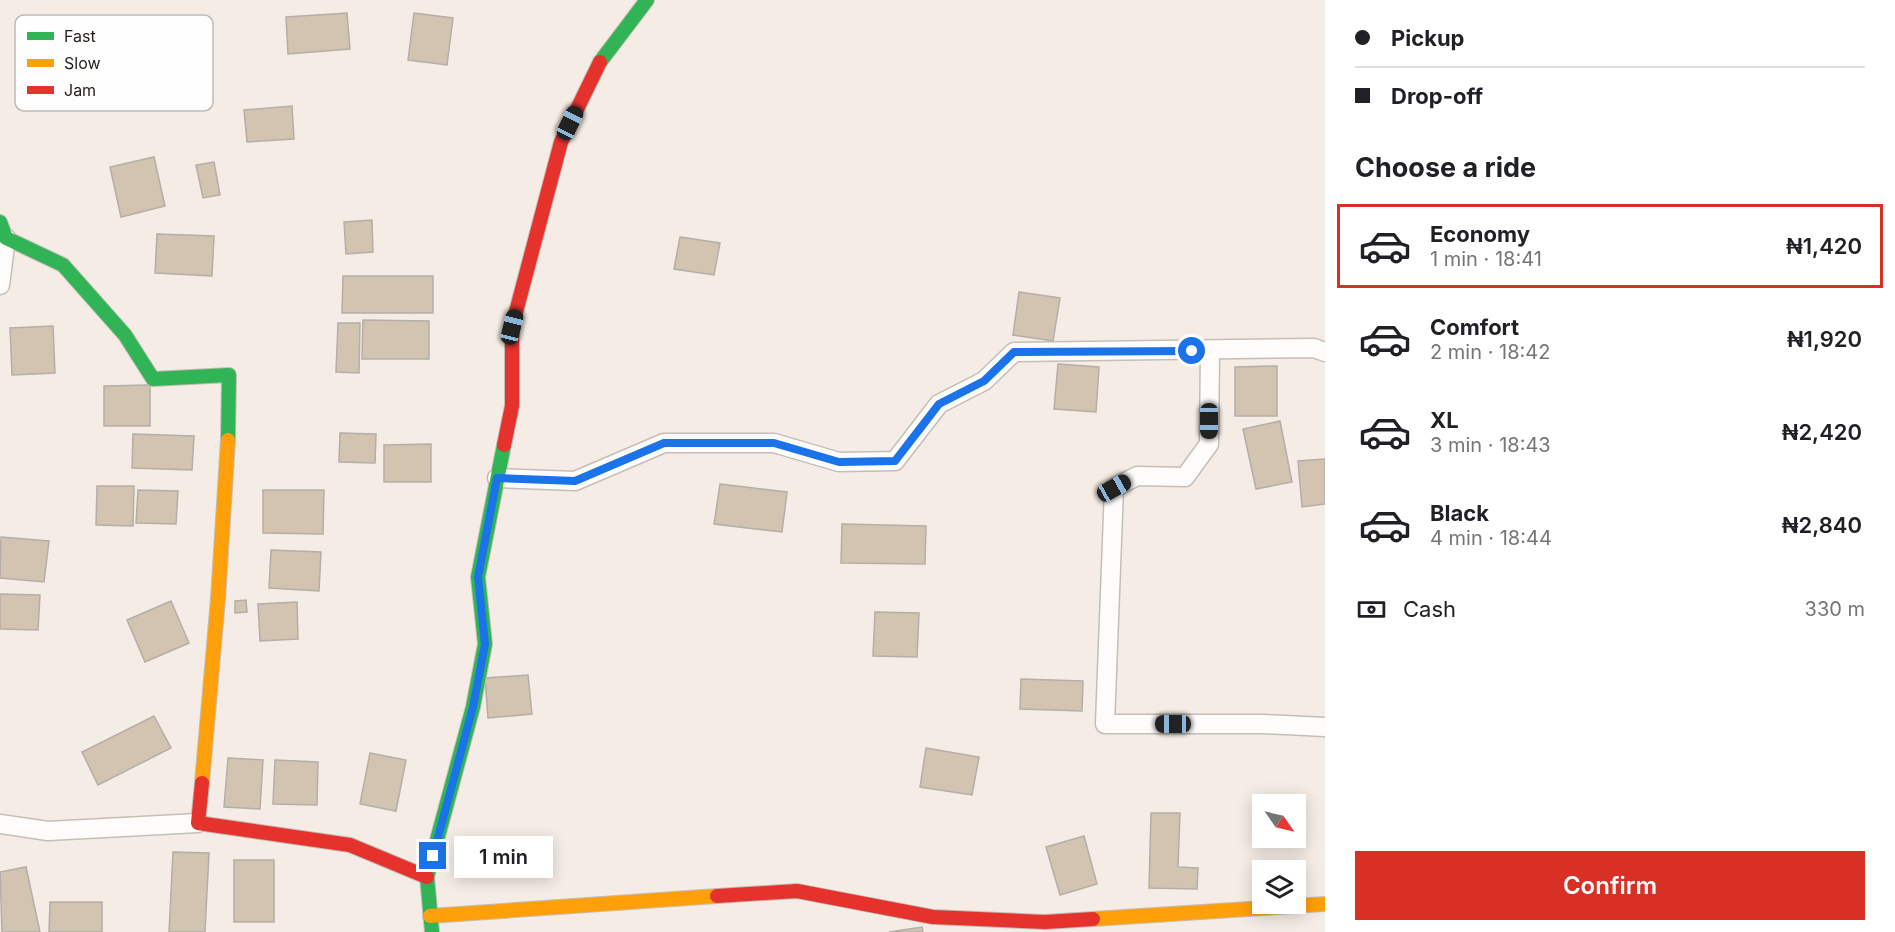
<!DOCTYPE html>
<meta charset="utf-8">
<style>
:root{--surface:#fff;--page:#f2f2f2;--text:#202124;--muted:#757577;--line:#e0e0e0;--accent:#d93025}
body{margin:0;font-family:Inter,sans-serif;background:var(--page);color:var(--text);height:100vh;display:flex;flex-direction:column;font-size:22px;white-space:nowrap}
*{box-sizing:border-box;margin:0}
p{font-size:20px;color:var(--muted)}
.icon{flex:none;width:33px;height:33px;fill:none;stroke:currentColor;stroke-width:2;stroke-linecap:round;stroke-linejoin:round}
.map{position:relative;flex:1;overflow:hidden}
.panel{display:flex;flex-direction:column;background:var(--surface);width:570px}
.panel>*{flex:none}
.hud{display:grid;align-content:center;height:132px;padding:0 30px;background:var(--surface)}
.needle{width:39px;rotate:124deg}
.fabs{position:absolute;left:1252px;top:794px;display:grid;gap:12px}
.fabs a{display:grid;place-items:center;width:54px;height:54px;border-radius:0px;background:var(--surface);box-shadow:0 3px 15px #0003;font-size:30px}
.end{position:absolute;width:27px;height:27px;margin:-14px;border:8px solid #1a73e8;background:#fff;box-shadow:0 0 0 3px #fff}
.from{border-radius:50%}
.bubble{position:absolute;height:42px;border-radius:0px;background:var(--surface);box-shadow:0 3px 15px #0003;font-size:20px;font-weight:600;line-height:42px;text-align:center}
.car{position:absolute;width:18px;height:36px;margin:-18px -9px;border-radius:8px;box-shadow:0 0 4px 2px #0007;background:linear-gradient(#222 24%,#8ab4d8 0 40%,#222 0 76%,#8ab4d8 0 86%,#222 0)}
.hud b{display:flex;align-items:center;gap:21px;height:57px;font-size:22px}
.hud b+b{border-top:2px solid var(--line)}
.hud i{width:15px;height:15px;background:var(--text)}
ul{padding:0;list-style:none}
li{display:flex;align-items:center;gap:18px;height:84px;margin:0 12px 9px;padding:0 18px;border:3px solid transparent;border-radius:0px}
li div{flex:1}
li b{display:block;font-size:22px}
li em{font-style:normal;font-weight:600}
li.selected{border-color:var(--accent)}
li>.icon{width:54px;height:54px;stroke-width:1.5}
h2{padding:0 30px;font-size:27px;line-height:72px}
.pay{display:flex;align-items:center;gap:15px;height:66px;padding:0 30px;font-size:22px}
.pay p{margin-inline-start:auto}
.primary-button{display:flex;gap:12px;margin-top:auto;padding:12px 30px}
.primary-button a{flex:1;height:69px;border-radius:0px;background:var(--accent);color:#fff;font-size:24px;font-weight:600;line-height:69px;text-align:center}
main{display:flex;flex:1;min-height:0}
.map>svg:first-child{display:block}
</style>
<main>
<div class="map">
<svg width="1325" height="932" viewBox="0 0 1325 932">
<rect width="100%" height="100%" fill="#f5ede5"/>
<g fill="#d3c3b1" stroke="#b4aea7" stroke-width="1.5">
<polygon points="347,13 350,49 288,54 286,17"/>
<polygon points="414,13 453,18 447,65 408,60"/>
<polygon points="292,106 294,139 247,142 244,110"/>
<polygon points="154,157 165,206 121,217 110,167"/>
<polygon points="214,162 220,195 203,198 196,165"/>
<polygon points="372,220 373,252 346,254 344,222"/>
<polygon points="157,234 214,236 212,276 155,273"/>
<polygon points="680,237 720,243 714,275 674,269"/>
<polygon points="343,276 433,276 433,313 342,313"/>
<polygon points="1019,292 1060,298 1053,341 1013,335"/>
<polygon points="363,320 429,321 429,359 362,359"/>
<polygon points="338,323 360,323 359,373 336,372"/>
<polygon points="53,326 55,373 12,375 10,328"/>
<polygon points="1058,364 1099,367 1096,412 1054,409"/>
<polygon points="1277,366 1277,416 1235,416 1235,367"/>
<polygon points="150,385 150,426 104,426 104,386"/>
<polygon points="1280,421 1292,482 1256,489 1243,429"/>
<polygon points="340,433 376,434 375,463 339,462"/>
<polygon points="133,434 194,436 192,470 132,468"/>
<polygon points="431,444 431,482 384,482 384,445"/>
<polygon points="1325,459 1325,504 1302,507 1298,461"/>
<polygon points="720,484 787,492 782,532 714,524"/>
<polygon points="97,486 134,486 133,526 96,525"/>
<polygon points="138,490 178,491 176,524 136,523"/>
<polygon points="263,490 324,490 323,534 263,533"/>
<polygon points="842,524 926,526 925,564 841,563"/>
<polygon points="1,537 49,541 44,582 0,578"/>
<polygon points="271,550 321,552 319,591 269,588"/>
<polygon points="0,594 40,595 38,630 0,629"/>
<polygon points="246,600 247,612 235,613 235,601"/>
<polygon points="171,601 189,643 145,662 127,620"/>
<polygon points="297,602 298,639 260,641 258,604"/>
<polygon points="875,612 919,613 917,657 873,656"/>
<polygon points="528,675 532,714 488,718 485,678"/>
<polygon points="1021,679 1083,681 1082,711 1020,709"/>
<polygon points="154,716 171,748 98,785 82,752"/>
<polygon points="926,748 979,757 972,795 920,787"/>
<polygon points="370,753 406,760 396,811 360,804"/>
<polygon points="228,758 263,760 260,809 224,807"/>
<polygon points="275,760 318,762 317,805 273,804"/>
<polygon points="1151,813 1180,813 1178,867 1198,868 1197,889 1149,888"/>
<polygon points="1084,836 1097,884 1060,895 1046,847"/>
<polygon points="173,852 209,853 205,932 169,932"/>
<rect x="234" y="860" width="40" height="62"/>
<polygon points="26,867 40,932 2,932 0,872"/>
<polygon points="50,902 102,902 102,932 49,932"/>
<polygon points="922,927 923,932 889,932"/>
</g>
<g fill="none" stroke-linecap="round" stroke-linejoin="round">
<g stroke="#c4beb7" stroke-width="21">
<g id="street">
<polyline points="0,285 6,238"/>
<polyline points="1210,351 1209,444 1185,477 1137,476 1114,488 1105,724 1264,724 1325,727"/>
<polyline points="497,478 575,481 664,443 774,443 839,462 895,461 939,404 984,381 1014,352 1314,348 1325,352"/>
<polyline points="0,824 48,831 198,823"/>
</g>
</g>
<g stroke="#c4beb7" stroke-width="16">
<g id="fast">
<polyline points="600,62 647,0"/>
<polyline points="0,222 6,238 63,265 125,335 153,379 229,375 228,440"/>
<polyline points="432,932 427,877 473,707 485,644 478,577 504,445"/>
</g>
</g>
<g stroke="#c4beb7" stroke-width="16">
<g id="slow">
<polyline points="202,783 218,599 228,440"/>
<polyline points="430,916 717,896"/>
<polyline points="1093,919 1325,904"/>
</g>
</g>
<g stroke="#c4beb7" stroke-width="16">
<g id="jam">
<polyline points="504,445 512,406 512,327 561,142 600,62"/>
<polyline points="202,783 198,823 350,845 427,877"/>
<polyline points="717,896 797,891 933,917 1045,922 1093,919"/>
</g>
</g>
<use href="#street" stroke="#fefcfb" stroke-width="18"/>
<use href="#fast" stroke="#30b455" stroke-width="14"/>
<use href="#slow" stroke="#ff9f0a" stroke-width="14"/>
<use href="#jam" stroke="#e5322d" stroke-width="14"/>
</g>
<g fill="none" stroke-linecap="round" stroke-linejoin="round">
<polyline stroke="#1a73e8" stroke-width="8" points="433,856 473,707 485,644 478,577 497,478 575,481 664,443 774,443 839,462 895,461 939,404 984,381 1014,352 1192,351"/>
</g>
<rect x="15" y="15" width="198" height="96" rx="9" fill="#fefefe" stroke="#bcbab9" stroke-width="1.5"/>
<rect x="27" y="32" width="27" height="8" fill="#30b455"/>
<rect x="27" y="59" width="27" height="8" fill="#ff9f0a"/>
<rect x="27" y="86" width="27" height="8" fill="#e5322d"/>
<g font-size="16" fill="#211c17">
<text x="64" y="42">Fast</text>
<text x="64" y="69">Slow</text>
<text x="64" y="96">Jam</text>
</g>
</svg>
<div class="fabs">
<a><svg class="needle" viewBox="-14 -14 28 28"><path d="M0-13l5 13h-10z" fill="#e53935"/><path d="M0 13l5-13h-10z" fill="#757577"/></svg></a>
<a><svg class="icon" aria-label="layers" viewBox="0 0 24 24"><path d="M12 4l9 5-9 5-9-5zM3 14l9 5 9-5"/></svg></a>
</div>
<i class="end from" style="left:1192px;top:351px"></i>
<i class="end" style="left:433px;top:856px"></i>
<div class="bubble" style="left:454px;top:836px;width:99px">1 min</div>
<i class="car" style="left:570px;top:123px;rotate:26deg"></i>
<i class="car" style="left:512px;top:327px;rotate:14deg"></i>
<i class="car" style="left:1209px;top:421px;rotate:180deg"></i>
<i class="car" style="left:1114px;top:488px;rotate:61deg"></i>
<i class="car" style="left:1173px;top:724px;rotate:270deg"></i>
</div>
<section class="panel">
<div class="hud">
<b><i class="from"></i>Pickup</b>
<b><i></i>Drop-off</b>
</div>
<h2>Choose a ride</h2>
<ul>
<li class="selected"><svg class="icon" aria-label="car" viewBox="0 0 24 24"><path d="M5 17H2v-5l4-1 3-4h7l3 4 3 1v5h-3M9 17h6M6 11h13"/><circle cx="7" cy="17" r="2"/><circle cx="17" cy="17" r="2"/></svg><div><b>Economy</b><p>1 min · 18:41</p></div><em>₦1,420</em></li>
<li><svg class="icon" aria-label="car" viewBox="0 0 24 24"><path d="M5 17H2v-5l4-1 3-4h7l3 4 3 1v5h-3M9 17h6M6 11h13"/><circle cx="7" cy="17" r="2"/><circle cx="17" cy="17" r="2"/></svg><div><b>Comfort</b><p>2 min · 18:42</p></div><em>₦1,920</em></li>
<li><svg class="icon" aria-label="car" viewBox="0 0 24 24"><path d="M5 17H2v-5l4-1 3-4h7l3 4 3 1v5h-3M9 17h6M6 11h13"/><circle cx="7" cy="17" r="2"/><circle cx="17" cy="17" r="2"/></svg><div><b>XL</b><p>3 min · 18:43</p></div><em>₦2,420</em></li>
<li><svg class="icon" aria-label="car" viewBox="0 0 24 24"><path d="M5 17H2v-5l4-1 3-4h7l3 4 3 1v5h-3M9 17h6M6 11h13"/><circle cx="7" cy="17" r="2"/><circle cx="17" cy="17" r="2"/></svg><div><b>Black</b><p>4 min · 18:44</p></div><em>₦2,840</em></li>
</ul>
<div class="pay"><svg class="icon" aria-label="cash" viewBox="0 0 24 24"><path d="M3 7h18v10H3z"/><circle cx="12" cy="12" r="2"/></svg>Cash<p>330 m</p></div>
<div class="primary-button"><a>Confirm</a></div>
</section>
</main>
